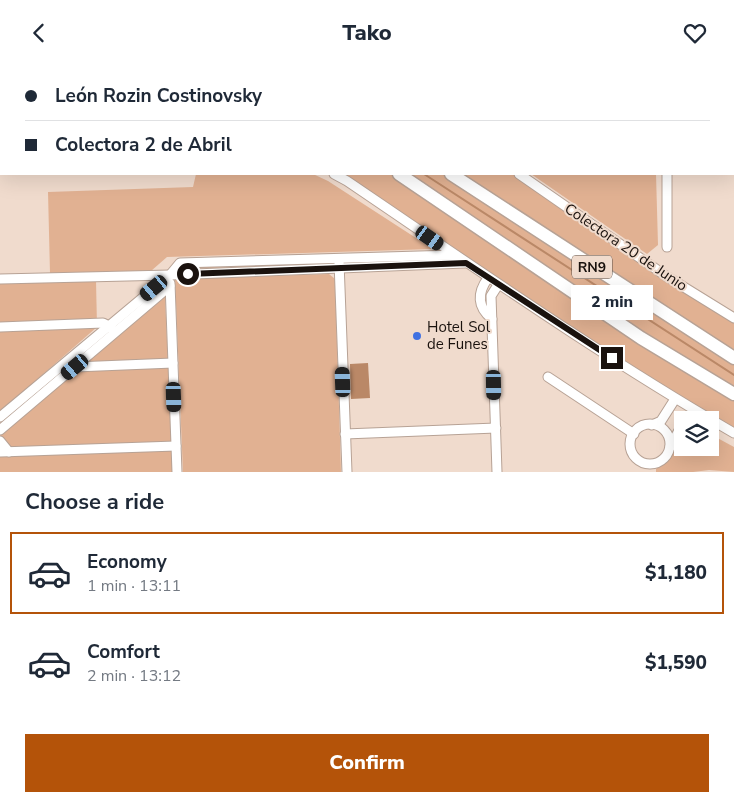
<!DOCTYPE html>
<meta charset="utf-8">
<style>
:root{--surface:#fff;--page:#f2f2f3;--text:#1f2937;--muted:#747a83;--line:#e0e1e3;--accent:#b45309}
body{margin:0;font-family:"Nunito Sans",sans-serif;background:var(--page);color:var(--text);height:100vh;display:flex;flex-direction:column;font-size:19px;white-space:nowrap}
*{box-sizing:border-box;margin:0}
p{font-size:16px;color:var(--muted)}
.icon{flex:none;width:28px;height:28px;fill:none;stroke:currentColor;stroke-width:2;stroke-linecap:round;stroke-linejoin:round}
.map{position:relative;height:407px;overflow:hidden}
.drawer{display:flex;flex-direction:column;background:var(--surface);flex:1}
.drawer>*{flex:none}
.guide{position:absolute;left:0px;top:0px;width:735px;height:110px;box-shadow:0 5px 20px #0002;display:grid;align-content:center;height:110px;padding:0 25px;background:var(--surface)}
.buttons{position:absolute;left:674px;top:346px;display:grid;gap:10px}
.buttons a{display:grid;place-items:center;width:45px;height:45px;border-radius:0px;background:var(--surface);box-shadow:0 5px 20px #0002;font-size:25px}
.end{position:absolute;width:22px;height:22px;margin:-11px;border:6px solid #1a120e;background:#fff;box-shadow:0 0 0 2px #fff}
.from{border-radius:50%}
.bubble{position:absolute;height:35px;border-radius:0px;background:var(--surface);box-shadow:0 5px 20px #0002;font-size:16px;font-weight:800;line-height:35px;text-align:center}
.car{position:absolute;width:15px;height:30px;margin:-15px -8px;border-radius:6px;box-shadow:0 0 4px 1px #0007;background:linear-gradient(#222 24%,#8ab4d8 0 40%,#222 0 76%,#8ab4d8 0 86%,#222 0)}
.guide b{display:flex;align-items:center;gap:18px;height:48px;font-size:19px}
.guide b+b{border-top:1px solid var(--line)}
.guide i{width:12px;height:12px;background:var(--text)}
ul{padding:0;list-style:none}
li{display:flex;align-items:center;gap:15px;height:82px;margin:0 10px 8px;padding:0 15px;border:2px solid transparent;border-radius:0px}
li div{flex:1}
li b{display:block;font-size:19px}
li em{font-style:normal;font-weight:800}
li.active{border-color:var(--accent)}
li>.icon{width:45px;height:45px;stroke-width:1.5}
h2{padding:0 25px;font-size:22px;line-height:60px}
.action{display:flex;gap:10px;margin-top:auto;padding:10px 25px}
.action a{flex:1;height:58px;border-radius:0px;background:var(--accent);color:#fff;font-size:20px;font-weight:800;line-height:58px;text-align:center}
header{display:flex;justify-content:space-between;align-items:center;height:65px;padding:0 25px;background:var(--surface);font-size:22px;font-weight:800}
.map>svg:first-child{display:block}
</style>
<header><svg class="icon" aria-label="back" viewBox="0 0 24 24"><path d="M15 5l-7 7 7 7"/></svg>Tako<svg class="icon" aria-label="heart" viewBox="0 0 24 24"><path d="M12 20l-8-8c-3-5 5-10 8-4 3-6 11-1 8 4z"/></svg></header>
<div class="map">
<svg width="734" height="407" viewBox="0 0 734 407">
<rect width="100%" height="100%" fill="#f0dbcd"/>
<g fill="#e1b192">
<polygon points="103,0 341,0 344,1 106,1"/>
<polygon points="196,109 313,109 328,116 433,184 167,192 151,206 50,208 48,127 193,122"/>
<polygon points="334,109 519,109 734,253 734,368"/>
<polygon points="531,109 656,109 658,180 647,189"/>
<polygon points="325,197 325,199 183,204 183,201"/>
<polygon points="329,209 335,214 341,407 183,407 175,214"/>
<polygon points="96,215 97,262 0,347 0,219"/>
<polygon points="165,232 173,407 0,407 0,391 10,382 0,371"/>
<polygon points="710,369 734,382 734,407 709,405 693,407 656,407 656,404 667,395 682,371 682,382 710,382"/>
</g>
<polygon fill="#ba8867" points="368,298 370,333 351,334 350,299"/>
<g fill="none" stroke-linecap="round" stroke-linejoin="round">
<g stroke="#ba8867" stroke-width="2">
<polyline points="235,0 238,1"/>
<polyline points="424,109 734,310"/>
</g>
<g stroke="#b7a295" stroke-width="11">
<g id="minor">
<polyline points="103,0 106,1"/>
<polyline points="341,0 344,1"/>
<polyline points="508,0 508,1"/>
<polyline points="666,0 666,1"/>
<path d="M 334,109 L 347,116 C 474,202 601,291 734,368"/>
<polyline points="519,109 666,211 734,253"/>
<polyline points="667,109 667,182"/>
<polyline points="339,197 347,407"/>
<path d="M 488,213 C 477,228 477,242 492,254"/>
<polyline points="0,214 170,210 465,198"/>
<polyline points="170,218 177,407"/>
<polyline points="0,262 103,258 109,261 112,264"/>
<polyline points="74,300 75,302 173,298"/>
<polyline points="548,312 634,369"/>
<polyline points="0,352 170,210 180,198 454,190"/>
<circle cx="650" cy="379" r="20"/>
<polyline points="652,360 661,356 675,334"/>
<polyline points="0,365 170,221"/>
<polyline points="345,369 496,363"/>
<polyline points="0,376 9,387"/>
<polyline points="670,382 682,360"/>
<polyline points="0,387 176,381"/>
<polyline points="497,407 491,231 498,220"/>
</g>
</g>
<g stroke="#b7a295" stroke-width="15">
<g id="highway">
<polyline points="195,0 198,1"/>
<polyline points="264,0 266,1"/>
<polyline points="399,109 641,273 734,329"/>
<polyline points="451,109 734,293"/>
</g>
</g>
<use href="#minor" stroke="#fff" stroke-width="9"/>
<use href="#highway" stroke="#fff" stroke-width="12"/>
</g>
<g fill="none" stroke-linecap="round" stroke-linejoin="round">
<polyline stroke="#1a120e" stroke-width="6" points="188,209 466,198 612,293"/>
</g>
<circle fill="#4071e2" stroke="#f0dbcd" stroke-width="2" cx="417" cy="271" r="5"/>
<g text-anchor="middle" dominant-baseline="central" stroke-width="4" stroke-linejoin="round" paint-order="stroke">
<rect fill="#f0dbcd" stroke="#5a4e47" stroke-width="1" x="572" y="190.5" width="40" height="23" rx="4"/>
<g font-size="14" font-weight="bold" fill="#1a120e">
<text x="592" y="202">RN9</text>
</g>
<g font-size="15" fill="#1a120e" stroke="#f0dbcd">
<text transform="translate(626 182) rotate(34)">Colectora 20 de Junio</text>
</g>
<g font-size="15" fill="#1a120e" stroke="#f0dbcd" text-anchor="start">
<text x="427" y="262">Hotel Sol<tspan x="427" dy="17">de Funes</tspan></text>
</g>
</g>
</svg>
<div class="buttons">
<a><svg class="icon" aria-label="layers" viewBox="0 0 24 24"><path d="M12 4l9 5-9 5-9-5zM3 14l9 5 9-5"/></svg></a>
</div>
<i class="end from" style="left:188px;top:209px"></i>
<i class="end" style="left:612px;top:293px"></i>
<div class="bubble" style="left:571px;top:220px;width:82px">2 min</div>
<i class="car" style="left:430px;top:173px;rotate:125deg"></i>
<i class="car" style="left:154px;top:223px;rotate:230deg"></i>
<i class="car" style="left:75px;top:302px;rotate:230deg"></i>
<i class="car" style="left:343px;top:317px;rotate:358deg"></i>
<i class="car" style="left:494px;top:320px;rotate:179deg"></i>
<i class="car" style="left:174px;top:332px;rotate:178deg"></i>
<div class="guide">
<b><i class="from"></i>León Rozin Costinovsky</b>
<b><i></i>Colectora 2 de Abril</b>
</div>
</div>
<section class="drawer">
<h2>Choose a ride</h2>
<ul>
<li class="active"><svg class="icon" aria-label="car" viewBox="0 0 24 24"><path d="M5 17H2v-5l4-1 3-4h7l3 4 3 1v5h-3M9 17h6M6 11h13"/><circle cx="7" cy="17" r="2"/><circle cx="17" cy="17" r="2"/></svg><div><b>Economy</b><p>1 min · 13:11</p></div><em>$1,180</em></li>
<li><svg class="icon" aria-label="car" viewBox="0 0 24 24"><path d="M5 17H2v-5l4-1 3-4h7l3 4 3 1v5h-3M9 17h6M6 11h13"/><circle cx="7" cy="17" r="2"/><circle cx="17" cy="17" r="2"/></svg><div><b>Comfort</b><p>2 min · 13:12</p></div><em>$1,590</em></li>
</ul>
<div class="action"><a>Confirm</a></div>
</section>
